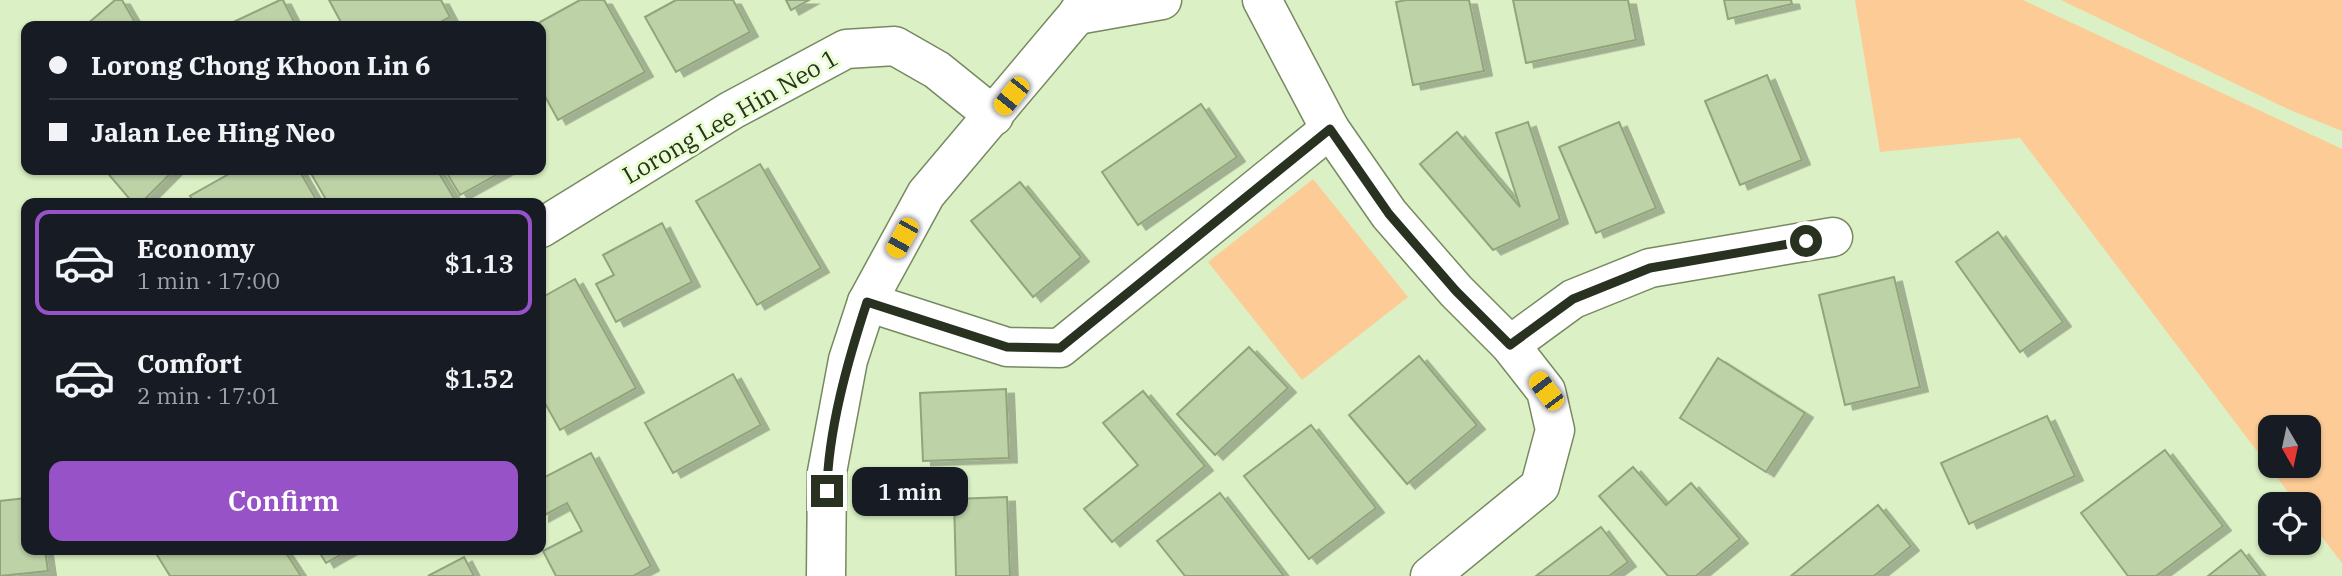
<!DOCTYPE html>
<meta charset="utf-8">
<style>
:root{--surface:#171b24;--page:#242831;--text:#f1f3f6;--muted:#9ea1a6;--line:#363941;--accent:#9752c7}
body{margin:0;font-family:"IBM Plex Serif",serif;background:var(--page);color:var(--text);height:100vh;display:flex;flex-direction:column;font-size:26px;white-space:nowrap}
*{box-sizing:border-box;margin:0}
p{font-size:23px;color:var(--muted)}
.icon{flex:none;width:38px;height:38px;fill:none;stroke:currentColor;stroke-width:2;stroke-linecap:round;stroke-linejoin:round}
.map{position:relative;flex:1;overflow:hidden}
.sheet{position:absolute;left:21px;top:198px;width:525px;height:357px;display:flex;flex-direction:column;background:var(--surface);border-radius:14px;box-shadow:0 2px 5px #0004}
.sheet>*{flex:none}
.banner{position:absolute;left:21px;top:21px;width:525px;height:154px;border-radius:14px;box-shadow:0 2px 5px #0004;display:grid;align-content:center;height:154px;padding:0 28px;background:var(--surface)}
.needle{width:46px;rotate:171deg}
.controls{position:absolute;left:2258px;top:415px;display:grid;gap:14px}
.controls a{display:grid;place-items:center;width:63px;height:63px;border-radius:14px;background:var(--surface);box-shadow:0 2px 5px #0004;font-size:35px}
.end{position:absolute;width:32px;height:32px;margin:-16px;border:9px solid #293120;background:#fff;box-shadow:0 0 0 4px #fff}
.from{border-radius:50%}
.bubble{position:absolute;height:49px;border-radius:14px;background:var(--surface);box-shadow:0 2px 5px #0004;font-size:23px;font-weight:600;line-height:49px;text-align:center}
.car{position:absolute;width:21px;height:42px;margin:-21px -10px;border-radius:9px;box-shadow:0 0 5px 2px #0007;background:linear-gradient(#f5c518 24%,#345 0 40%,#f5c518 0 76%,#345 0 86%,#f5c518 0)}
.banner b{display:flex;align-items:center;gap:24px;height:66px;font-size:26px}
.banner b+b{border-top:2px solid var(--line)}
.banner i{width:18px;height:18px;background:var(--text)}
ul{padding:12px 0 0;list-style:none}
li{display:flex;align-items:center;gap:21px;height:105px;margin:0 14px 10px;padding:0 14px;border:4px solid transparent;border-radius:14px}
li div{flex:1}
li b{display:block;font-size:26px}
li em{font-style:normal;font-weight:600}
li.current{border-color:var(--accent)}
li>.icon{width:63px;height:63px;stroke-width:1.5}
.button{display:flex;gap:14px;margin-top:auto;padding:14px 28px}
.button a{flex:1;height:80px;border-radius:14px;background:var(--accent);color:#fff;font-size:28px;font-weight:600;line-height:80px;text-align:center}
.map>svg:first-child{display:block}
</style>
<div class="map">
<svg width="2342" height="576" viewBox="0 0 2342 576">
<defs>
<filter id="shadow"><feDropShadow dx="8" dy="4.5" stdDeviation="0" flood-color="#0004"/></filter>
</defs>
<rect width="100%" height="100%" fill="#dbf0c4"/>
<g fill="#fdcc96" fill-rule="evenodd">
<path d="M 1855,0 L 2023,0 L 2342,149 L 2342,563 L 2308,519 L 2308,504 L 2297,504 L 2020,138 L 1880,152 ZM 2270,427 L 2308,427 L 2308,466 L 2270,466 Z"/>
<polygon points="2061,0 2342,0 2342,131 2290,110"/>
<polygon points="1313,179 1408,297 1302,380 1208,262"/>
</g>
<g fill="#bdd2a7" stroke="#91a57c" stroke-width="2" filter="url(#shadow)">
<polygon points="115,0 122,0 137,26 85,26"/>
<polygon points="280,0 283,0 296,26 225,26"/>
<polygon points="329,0 441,0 450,17 433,26 343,26"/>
<polygon points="580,0 604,0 645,72 558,120 541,89 541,26 533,26"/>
<polygon points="676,0 733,0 750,32 676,72 645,17"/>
<polygon points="786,0 809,0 791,10"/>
<polygon points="1406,0 1469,0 1484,71 1413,85 1396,2"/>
<polygon points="1513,0 1628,0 1636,40 1526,63"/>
<polygon points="1724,0 1791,0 1792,4 1728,19"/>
<polygon points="1767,75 1802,160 1740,185 1705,101"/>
<polygon points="1201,104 1237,157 1138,225 1102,172"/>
<polygon points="1528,122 1560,219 1493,250 1420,164 1457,132 1520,207 1496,133"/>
<polygon points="1619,122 1656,208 1596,233 1559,147"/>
<polygon points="760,164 821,268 757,305 696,201"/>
<polygon points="105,170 174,170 141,203 133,203"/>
<polygon points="236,170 299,170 318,203 194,203 190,196"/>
<polygon points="309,170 437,170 457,203 328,203"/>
<polygon points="445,170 505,170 460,195"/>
<polygon points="1020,182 1081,257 1033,297 971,221"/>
<polygon points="662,223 692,282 616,322 596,284 614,275 603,255"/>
<polygon points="1998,232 2063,322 2020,352 1956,262"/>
<polygon points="1894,277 1920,387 1845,405 1819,295"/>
<polygon points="575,279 636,388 560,430 541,396 541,298"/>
<polygon points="1249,347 1288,388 1215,455 1177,414"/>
<polygon points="1419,356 1477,425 1407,484 1349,415"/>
<polygon points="1718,358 1805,413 1766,472 1680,418"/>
<polygon points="733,374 761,425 673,473 645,423"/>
<polygon points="1006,389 1009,458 923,461 920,393"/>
<polygon points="1143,391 1205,466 1112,542 1084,509 1138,465 1103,423"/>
<polygon points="2047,416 2075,476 1969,524 1941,463"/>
<polygon points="1311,425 1376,508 1309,559 1244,476"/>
<polygon points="2165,450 2223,526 2156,576 2128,576 2081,513"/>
<polygon points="591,453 651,566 633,576 556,576 543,551 582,531 567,503 541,517 541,479"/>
<polygon points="1633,467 1666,505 1691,483 1740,539 1696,576 1668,576 1599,496"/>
<polygon points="1220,493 1284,576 1185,576 1157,541"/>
<polygon points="1007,497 1010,576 956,576 954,499"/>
<polygon points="26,498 26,550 45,550 48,571 0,576 0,501"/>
<polygon points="1878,505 1911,546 1874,576 1791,576"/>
<polygon points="1601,527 1628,562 1609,576 1536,576"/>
<polygon points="154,550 284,550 301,576 170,576"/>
<polygon points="318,550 349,550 326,563"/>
<polygon points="2241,550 2261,576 2208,576"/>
<polygon points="464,557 474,576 428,576"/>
</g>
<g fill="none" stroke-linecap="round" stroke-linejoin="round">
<g stroke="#768961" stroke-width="41">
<g id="minor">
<polyline points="1262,0 1330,129 1389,214 1456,291 1510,345 1546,391 1555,430 1540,486 1430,576"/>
<polyline points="1077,15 1162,0"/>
<polyline points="541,228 732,110 846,49 895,46 937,70 994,116"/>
<polyline points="867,302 1007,347 1060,348 1330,129"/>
<polyline points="1510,345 1573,299 1650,268 1833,237"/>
<polyline points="826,576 827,472 848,360 867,302 926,194 1077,15 1086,0"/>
</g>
</g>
<use href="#minor" stroke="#fff" stroke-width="38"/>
</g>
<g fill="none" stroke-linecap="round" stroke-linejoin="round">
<path stroke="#293120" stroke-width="9" d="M 827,491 C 828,430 848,360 867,302 L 1007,347 L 1060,348 L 1330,129 L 1389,214 L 1456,291 L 1510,345 L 1573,299 L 1650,268 L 1806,241"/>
</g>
<g text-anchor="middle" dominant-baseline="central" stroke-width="6" stroke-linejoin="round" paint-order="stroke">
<g font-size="24" fill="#293120" stroke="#e8fed1">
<text transform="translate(730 116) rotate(-30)">Lorong Lee Hin Neo 1</text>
</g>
</g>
</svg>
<div class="controls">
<a><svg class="needle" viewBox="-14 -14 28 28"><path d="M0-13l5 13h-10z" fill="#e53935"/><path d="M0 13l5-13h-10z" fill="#9ea1a6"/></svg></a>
<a><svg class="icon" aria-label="locate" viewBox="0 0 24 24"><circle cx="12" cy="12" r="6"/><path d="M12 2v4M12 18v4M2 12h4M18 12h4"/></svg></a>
</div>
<i class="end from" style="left:1806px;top:241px"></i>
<i class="end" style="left:827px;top:491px"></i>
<div class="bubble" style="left:852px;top:467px;width:116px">1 min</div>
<i class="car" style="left:1011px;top:96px;rotate:219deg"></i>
<i class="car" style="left:902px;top:238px;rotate:209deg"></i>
<i class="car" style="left:1546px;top:391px;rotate:323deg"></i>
<div class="banner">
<b><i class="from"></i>Lorong Chong Khoon Lin 6</b>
<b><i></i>Jalan Lee Hing Neo</b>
</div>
<section class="sheet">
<ul>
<li class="current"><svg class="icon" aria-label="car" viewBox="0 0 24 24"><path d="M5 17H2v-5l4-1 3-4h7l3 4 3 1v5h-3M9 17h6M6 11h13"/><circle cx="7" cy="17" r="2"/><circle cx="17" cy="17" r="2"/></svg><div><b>Economy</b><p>1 min · 17:00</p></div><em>$1.13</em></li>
<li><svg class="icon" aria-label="car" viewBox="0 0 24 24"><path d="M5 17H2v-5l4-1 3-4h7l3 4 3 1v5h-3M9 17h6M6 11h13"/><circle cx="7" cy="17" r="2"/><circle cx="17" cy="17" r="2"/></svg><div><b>Comfort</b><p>2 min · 17:01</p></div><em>$1.52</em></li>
</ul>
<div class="button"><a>Confirm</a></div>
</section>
</div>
